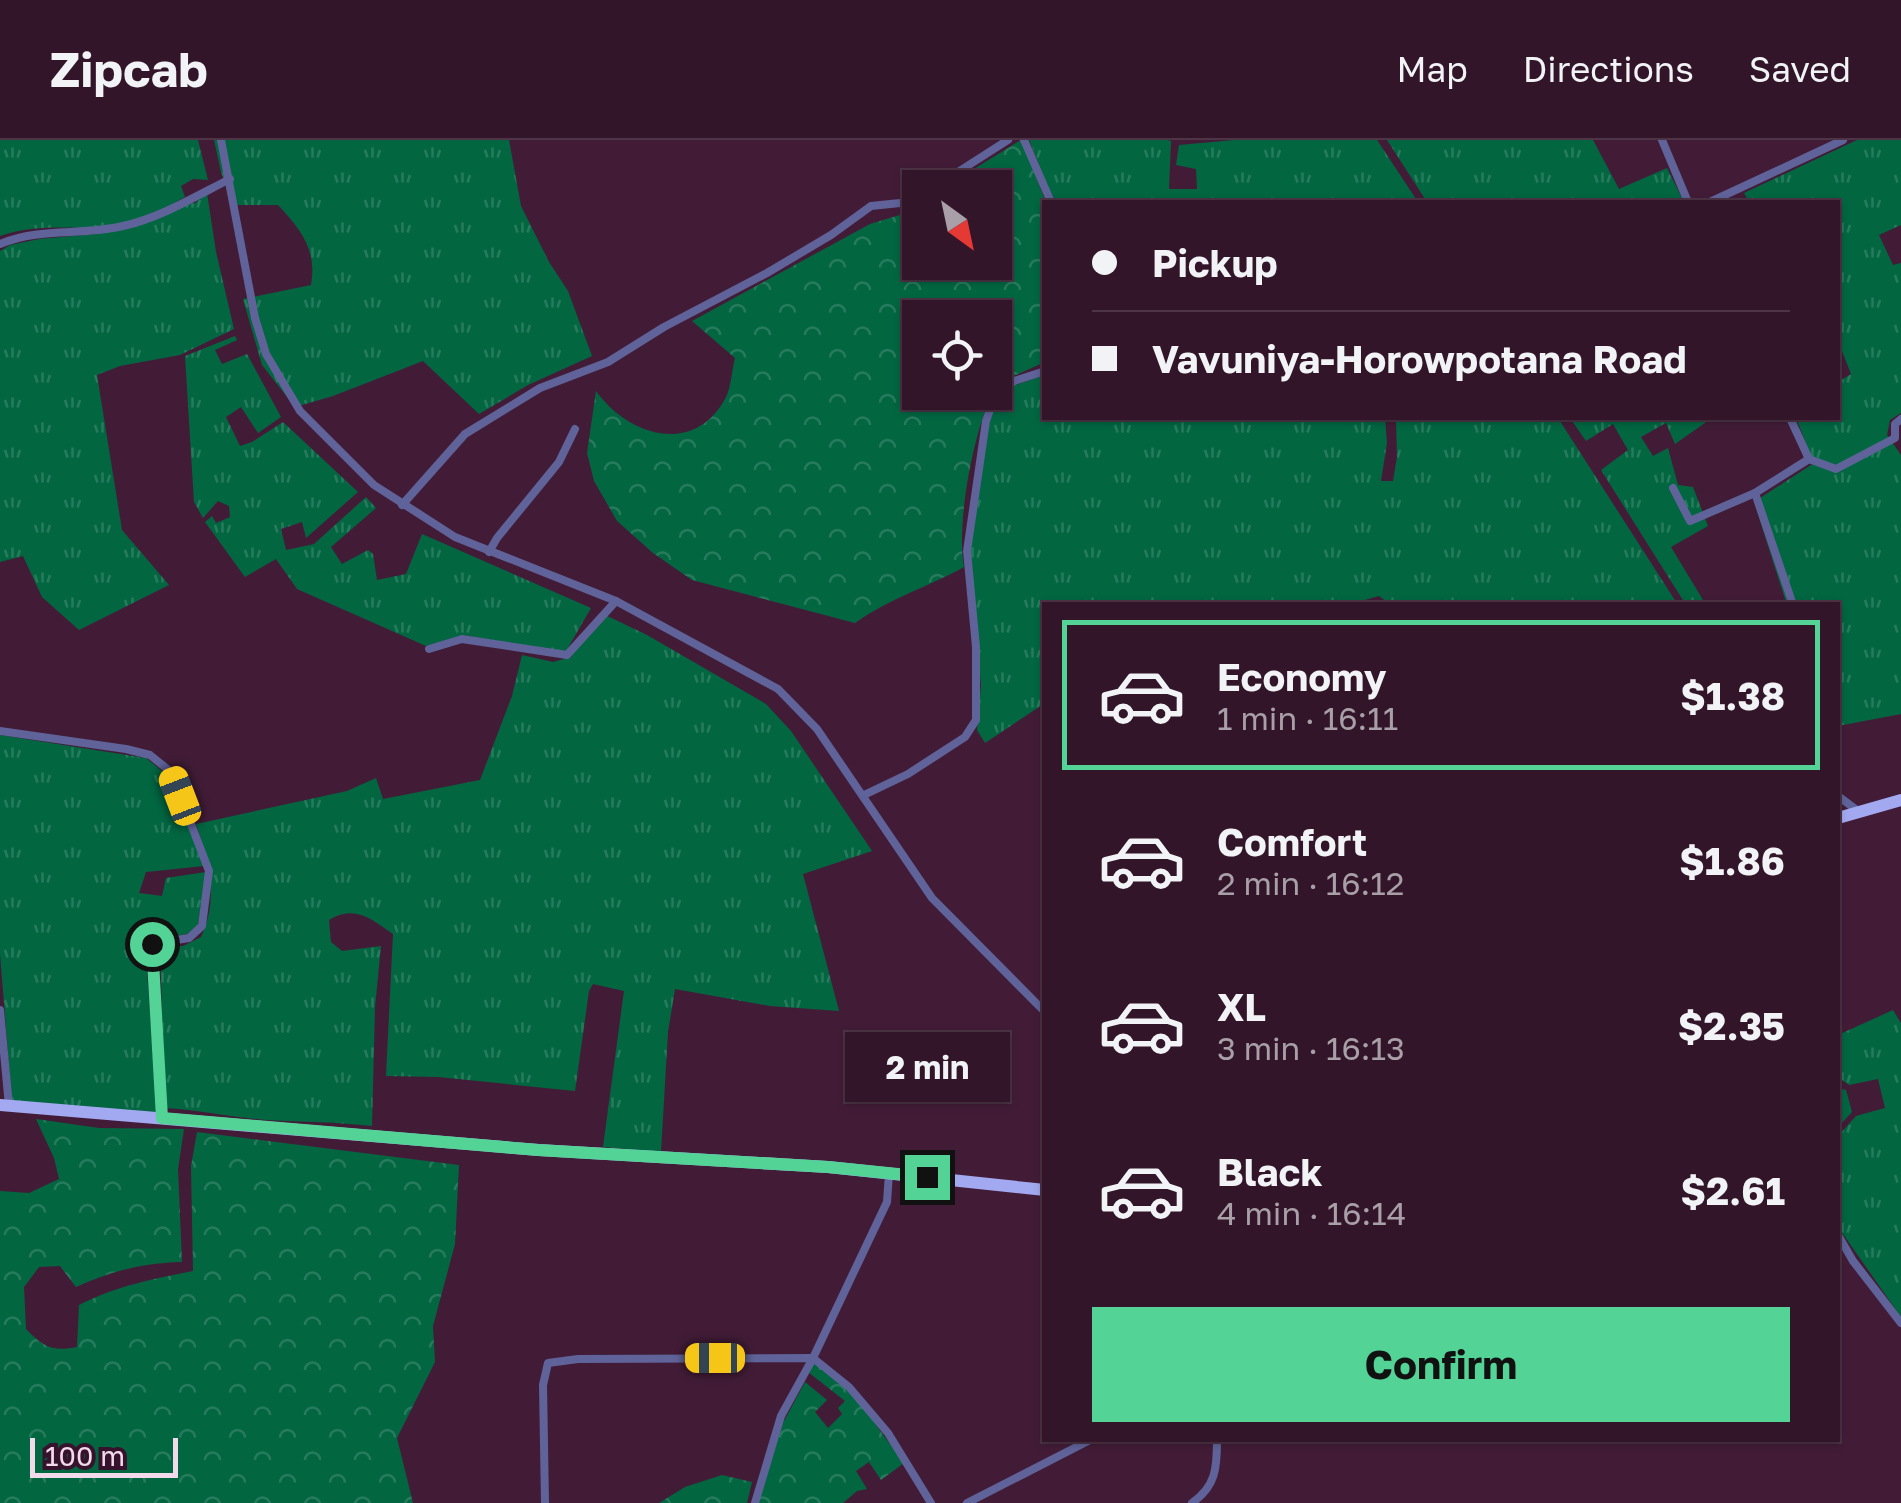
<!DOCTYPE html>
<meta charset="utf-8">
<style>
:root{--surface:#321529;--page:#3a1e31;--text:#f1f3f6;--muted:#a89fa8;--line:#4d3446;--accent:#53d396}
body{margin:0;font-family:"Golos Text",sans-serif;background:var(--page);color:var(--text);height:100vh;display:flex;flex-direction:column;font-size:38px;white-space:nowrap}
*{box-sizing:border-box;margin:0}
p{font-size:32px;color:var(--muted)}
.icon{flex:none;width:55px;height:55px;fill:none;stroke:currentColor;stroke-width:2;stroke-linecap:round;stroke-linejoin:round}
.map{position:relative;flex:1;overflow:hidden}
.sheet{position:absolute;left:1042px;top:462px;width:798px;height:840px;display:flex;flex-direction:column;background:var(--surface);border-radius:0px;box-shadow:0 2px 8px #0004,0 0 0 2px var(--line)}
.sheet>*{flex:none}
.guide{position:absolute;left:1042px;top:60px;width:798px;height:220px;border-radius:0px;box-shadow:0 2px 8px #0004,0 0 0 2px var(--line);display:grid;align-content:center;height:220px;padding:0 50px;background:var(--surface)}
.needle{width:65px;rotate:147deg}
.fabs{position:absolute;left:902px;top:30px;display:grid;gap:20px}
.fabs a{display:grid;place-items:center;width:110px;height:110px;border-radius:0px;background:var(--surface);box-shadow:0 2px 8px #0004,0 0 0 2px var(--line);font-size:50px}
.scale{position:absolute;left:30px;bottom:25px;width:148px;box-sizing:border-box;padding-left:10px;border:5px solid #f3daea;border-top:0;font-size:28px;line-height:35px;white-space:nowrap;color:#f3daea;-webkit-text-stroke:8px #37122d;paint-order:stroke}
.end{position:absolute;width:45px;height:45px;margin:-22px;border:12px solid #53d396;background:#111;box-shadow:0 0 0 5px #111}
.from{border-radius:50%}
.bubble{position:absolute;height:70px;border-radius:0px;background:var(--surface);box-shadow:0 2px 8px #0004,0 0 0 2px var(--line);font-size:32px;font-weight:700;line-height:70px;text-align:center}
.car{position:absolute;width:30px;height:60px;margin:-30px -15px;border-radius:12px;box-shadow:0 0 8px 2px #0007;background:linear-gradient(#f5c518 24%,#345 0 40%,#f5c518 0 76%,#345 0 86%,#f5c518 0)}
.guide b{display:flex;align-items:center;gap:35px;height:95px;font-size:38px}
.guide b+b{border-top:2px solid var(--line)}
.guide i{width:25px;height:25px;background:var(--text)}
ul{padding:18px 0 0;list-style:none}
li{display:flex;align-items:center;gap:30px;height:150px;margin:0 20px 15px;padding:0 30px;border:5px solid transparent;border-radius:0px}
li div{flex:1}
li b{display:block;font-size:38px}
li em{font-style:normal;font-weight:700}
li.current{border-color:var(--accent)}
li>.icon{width:90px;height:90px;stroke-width:1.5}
.button{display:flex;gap:20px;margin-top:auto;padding:20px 50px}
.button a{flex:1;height:115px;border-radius:0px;background:var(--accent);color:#111;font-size:40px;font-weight:700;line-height:115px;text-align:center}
header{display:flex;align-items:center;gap:60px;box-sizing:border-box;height:140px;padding:0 50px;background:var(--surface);border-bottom:2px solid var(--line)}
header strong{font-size:48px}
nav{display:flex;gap:55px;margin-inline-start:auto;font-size:35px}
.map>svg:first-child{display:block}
</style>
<header>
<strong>Zipcab</strong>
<nav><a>Map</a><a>Directions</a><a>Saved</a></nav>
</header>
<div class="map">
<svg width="1901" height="1363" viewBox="0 0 1901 1363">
<defs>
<pattern id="grass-tufts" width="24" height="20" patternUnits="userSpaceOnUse" patternTransform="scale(2.5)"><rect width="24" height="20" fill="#026641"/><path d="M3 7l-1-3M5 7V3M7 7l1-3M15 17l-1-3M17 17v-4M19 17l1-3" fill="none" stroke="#277b5d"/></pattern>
<pattern id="forest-crowns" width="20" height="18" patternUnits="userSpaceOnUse" patternTransform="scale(2.5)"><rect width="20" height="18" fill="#026641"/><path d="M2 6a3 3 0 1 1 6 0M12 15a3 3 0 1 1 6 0" fill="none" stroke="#277b5d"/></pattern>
</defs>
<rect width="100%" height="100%" fill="#421c37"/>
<g fill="url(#grass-tufts)">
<path d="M 0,0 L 198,0 L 208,40 L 193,39 L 181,46 L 185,57 C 165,68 142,83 119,86 C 78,91 40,82 0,96 Z"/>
<path d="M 214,0 L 509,0 L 521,66 L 549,122 L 568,151 L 592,216 L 528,245 L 479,274 L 423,221 L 333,256 L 295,267 L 262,225 L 243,159 L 311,145 C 317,110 302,91 278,65 L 234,65 L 221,32 Z"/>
<polygon points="1029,0 1167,0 1171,1 1169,49 1197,49 1196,29 1176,25 1179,5 1234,0 1377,0 1418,62 1054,62"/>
<polygon points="1387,0 1593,0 1619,49 1667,28 1684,62 1427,62"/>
<polygon points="1857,0 1901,0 1901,85 1879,95 1893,125 1901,123 1901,273 1890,280 1887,295 1901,315 1901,574 1838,586 1838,465 1787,465 1754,362 1814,323 1796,278 1838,278 1838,242 1851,234 1838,201 1838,62 1749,62 1744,53"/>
<polygon points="207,53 216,112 234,189 180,215 120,226 97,235 122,390 169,445 79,490 42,457 23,416 0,422 0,111 10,105 39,99 96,94 179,65 195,63"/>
<polygon points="235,196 237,200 215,210 222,224 247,214 281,277 258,293 241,267 226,277 240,306 252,302 283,282 358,352 306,398 302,382 281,389 286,410 314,404 366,357 376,368 331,407 342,424 368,410 373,414 377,440 406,434 422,394 591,468 565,513 463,495 426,506 297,449 276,419 245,437 205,382 212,376 216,383 230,377 229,366 218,361 203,378 194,362 185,216"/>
<polygon points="1045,235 1045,278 1385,278 1387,303 1381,341 1393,341 1397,317 1396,278 1558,278 1678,465 1391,465 1379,456 1347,465 1045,465 1045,563 985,603 977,590 981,545 969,411 990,279 999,259 1012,246"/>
<polygon points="1570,278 1712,278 1675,304 1666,283 1641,297 1653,316 1668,308 1678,345 1693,347 1708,386 1671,407 1706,465 1686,465 1601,330 1628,310 1613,284 1586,301"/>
<path d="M 601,473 L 647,495 L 766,564 L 791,591 L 872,711 L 803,734 L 839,871 L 770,866 L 675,849 L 668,892 L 661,1012 L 603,1007 L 624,851 L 593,844 L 589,851 L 575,951 L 438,937 L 386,936 L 393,794 C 372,779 354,764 329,780 L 331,802 L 342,811 L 381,806 L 375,867 L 372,986 C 337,982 303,982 268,980 C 234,978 200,970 165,968 L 160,807 L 183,806 L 201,797 C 219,759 209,722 196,684 L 347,651 L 376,638 L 383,659 L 480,640 L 512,556 L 522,515 L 553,522 L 571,517 Z"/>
<polygon points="0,595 146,618 168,636 204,726 146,732 139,753 162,756 166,738 206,732 198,785 187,794 145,803 157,973 12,962 0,814"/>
<polygon points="1893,870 1901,883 1901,1177 1838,1087 1838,996 1856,976 1885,968 1878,939 1849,945 1838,937 1838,895"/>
<polygon points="1838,948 1846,950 1852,972 1838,987"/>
</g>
<g fill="url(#forest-crowns)">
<path d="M 1021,0 L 1046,62 L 1045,222 L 998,243 L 995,249 L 995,178 L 920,178 L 920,252 L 993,253 C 973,292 956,384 964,427 C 928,447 888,459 855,483 L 692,440 L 653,413 L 617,381 L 594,341 L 587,313 L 596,251 C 628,296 695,317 726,257 C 731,247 732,230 735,218 L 692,181 L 870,84 L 903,74 L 920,63 L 920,122 L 995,122 L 995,48 L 945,47 Z"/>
<path d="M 36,979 L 99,988 L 184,989 L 178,1029 L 182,1122 C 142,1123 112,1131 76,1147 L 60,1126 L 39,1127 L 24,1147 L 26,1189 C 43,1207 53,1212 77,1207 L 79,1165 C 116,1146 153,1139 193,1131 L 191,1026 L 197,992 L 459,1025 L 455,1104 L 433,1186 L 435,1222 L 397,1298 L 413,1363 L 0,1363 L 0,1051 L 29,1053 L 59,1039 L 54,1018 Z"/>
<polygon points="813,1220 854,1255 904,1323 881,1340 869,1322 856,1331 867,1349 857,1351 843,1363 757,1363 783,1283 805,1242 827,1260 815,1272 828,1288 842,1274 838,1268 845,1261 808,1232"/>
<polygon points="722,1335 752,1342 747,1363 659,1363 685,1347"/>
</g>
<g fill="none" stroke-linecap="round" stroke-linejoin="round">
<g stroke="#5f6399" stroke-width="8">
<polyline points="221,0 255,178 266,214 300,271 374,345 455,397 616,461 778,549 817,589 932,758 1045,872"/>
<polyline points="1024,0 1051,62"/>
<polyline points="1662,0 1688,62"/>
<polyline points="933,48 1008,0"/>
<polyline points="1710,62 1843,0"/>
<path d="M 0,104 C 40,87 81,96 123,86 C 160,78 196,56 230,39"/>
<polyline points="1790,278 1809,319 1755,353 1793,465"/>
<polyline points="1809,319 1836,329 1895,298 1895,284 1901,279"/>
<polyline points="1673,348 1690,381 1755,353"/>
<polyline points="402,365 465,294 540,248 608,222 664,187 767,133 831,95 871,66 910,62 920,56"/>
<polyline points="489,412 497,398 559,322 575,289"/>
<polyline points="429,509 462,499 567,515 616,461"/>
<polyline points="0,591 126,609 150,615 171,632 209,731 202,786 189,798 152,804 162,978"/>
<polyline points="864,655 908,634 965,597 976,580 976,507 967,411 986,281 995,256 1014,241 1045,231"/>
<polyline points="1838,656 1858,671"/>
<polyline points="0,870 9,966"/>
<polyline points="1838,1095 1853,1121 1901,1183"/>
<polyline points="545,1363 543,1245 548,1223 578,1219 813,1218 849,1247 888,1293 931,1363"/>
<polyline points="755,1363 781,1276 813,1218 887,1062 889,1033"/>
<polyline points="967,1363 1090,1300"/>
<path d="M 1192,1363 C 1216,1346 1217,1328 1217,1300"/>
</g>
<g stroke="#a2a9f0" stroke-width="12">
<polyline points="1838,678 1901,660"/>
<polyline points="0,965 539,1010 828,1027 1045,1050"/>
</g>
</g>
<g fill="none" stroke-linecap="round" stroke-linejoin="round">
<polyline stroke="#53d396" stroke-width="12" points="152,804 162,978 538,1010 828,1027 927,1037"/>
</g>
</svg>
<div class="fabs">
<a><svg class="needle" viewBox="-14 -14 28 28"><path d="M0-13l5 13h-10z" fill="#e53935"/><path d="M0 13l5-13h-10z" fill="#a89fa8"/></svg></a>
<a><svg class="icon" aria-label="locate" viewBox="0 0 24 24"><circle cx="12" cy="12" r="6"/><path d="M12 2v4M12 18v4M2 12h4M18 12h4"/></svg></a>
</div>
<div class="scale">100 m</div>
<i class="end from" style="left:152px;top:804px"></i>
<i class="end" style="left:927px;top:1037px"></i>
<div class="bubble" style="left:845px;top:892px;width:165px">2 min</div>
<i class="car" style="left:180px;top:656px;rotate:339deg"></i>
<i class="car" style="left:715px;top:1218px;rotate:270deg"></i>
<div class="guide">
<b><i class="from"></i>Pickup</b>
<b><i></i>Vavuniya-Horowpotana Road</b>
</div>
<section class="sheet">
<ul>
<li class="current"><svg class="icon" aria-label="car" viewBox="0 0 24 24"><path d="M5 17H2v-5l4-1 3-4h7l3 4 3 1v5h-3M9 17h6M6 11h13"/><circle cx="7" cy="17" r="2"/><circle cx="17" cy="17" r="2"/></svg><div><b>Economy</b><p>1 min · 16:11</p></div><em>$1.38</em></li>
<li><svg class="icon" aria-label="car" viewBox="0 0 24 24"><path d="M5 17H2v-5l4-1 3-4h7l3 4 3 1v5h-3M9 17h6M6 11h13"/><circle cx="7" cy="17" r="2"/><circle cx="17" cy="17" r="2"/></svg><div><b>Comfort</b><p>2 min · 16:12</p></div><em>$1.86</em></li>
<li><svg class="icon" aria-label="car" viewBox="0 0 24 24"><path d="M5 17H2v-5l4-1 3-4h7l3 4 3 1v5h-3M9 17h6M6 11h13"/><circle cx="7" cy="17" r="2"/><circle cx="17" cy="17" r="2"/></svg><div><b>XL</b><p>3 min · 16:13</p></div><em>$2.35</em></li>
<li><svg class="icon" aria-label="car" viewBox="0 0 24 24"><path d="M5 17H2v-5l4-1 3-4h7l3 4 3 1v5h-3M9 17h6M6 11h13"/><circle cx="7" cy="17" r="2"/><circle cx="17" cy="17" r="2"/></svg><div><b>Black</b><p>4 min · 16:14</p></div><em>$2.61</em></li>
</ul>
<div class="button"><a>Confirm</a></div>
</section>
</div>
